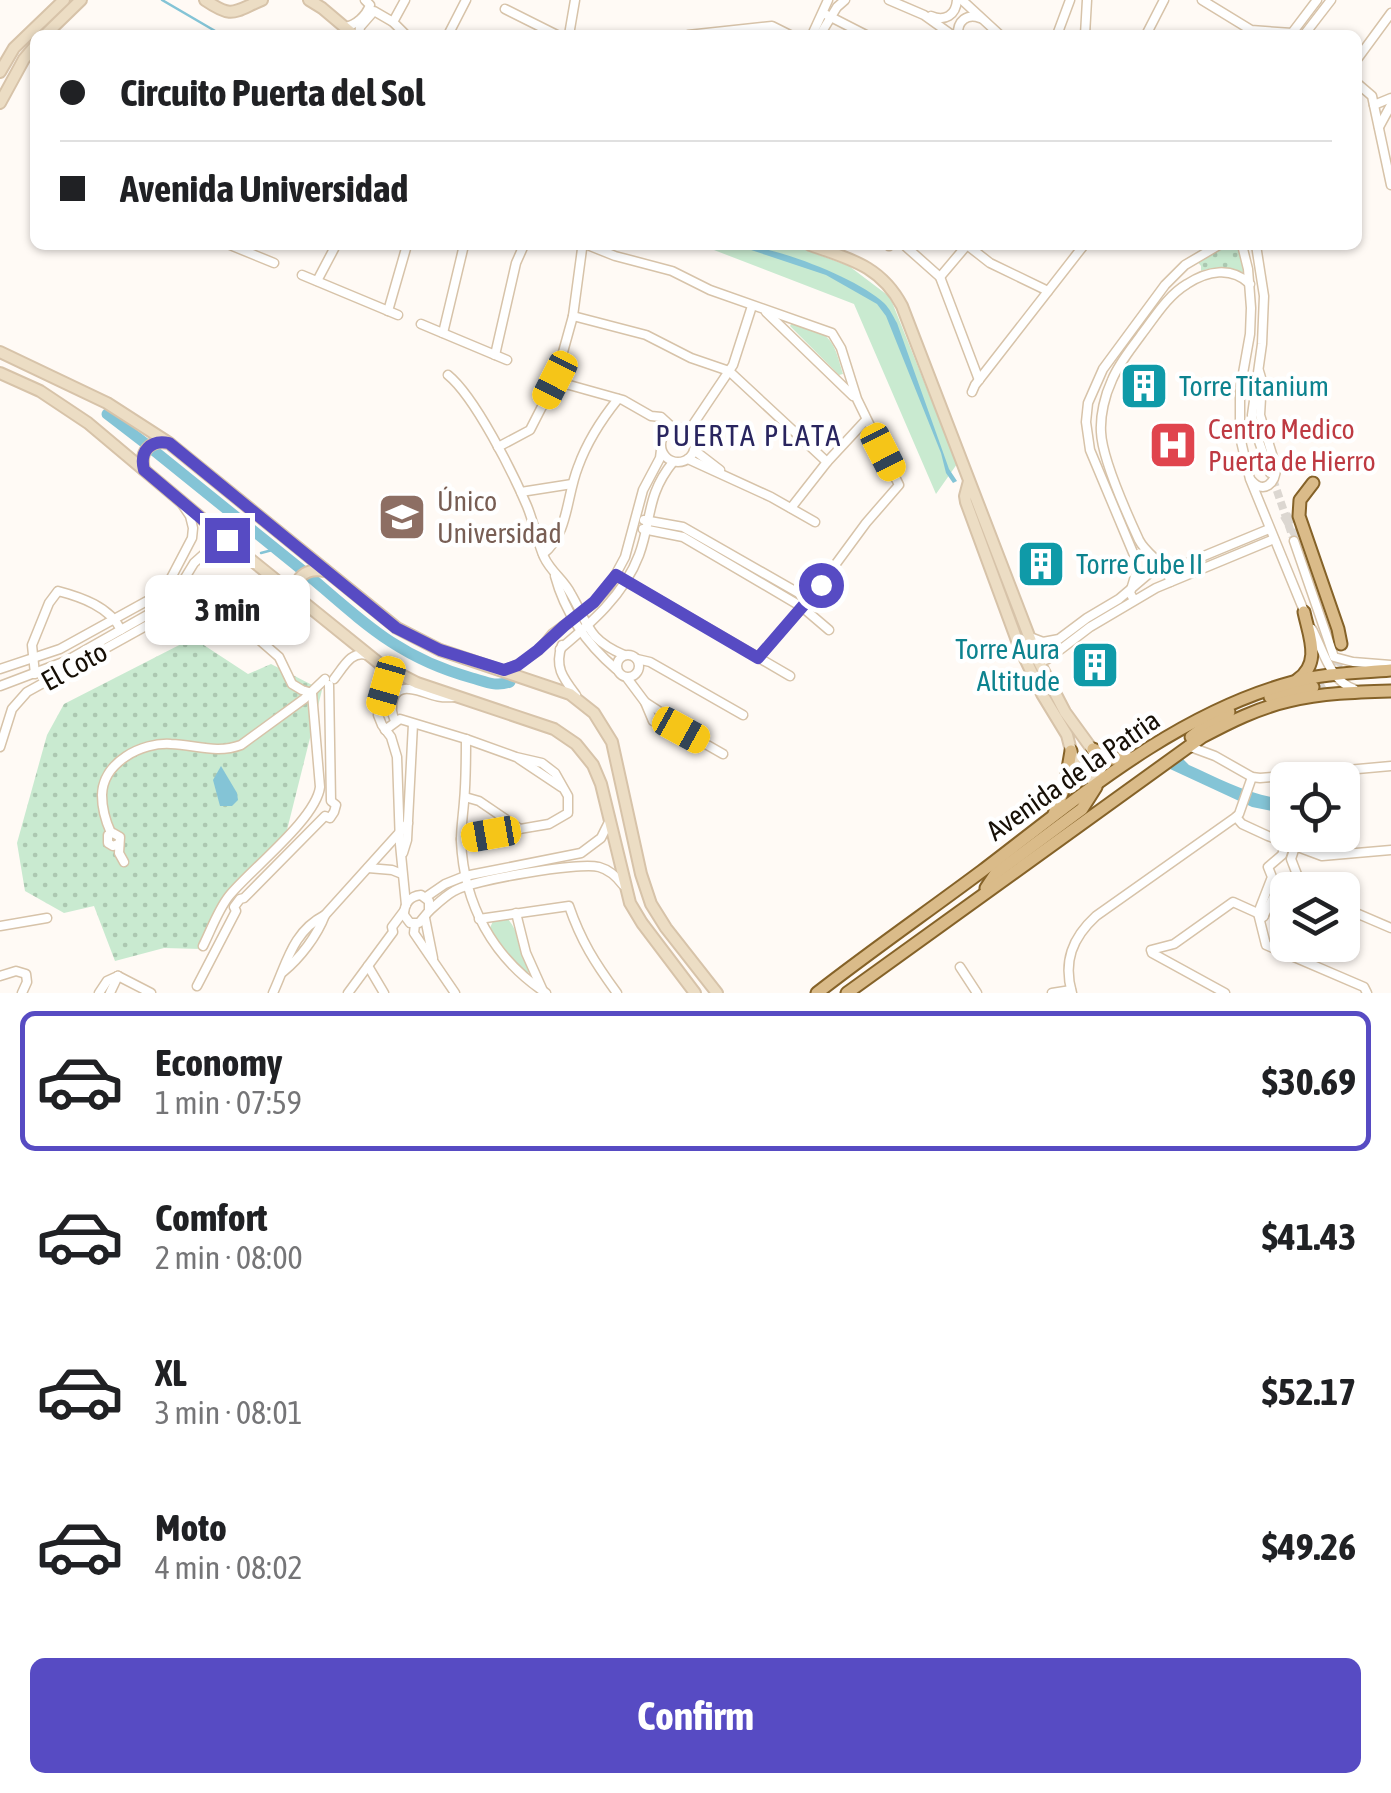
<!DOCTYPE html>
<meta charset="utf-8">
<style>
:root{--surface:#fff;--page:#f2f2f2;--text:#202124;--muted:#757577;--line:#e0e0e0;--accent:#574bc3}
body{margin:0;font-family:"Asap Condensed",sans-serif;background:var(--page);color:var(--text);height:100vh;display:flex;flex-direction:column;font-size:38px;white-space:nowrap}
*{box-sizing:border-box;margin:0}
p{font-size:32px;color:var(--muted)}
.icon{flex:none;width:55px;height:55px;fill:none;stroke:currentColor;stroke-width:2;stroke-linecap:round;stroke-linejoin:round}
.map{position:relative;height:993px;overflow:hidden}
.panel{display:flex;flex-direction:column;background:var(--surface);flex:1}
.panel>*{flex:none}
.guide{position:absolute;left:30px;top:30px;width:1332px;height:220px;border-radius:15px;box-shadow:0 2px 8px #0004;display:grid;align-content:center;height:220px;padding:0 30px;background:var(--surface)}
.controls{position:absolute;left:1270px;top:762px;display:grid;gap:20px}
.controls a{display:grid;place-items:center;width:90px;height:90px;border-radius:15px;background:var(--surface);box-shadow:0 2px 8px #0004;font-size:50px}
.end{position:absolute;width:45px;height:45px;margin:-22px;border:12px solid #574bc3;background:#fff;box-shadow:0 0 0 5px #fff}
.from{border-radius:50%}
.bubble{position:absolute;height:70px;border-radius:15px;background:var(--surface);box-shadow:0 2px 8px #0004;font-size:32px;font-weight:700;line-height:70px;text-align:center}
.car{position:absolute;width:30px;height:60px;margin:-30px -15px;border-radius:12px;box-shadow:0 0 8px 2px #0007;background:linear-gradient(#f5c518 24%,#345 0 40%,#f5c518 0 76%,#345 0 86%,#f5c518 0)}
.guide b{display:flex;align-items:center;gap:35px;height:95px;font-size:38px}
.guide b+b{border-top:2px solid var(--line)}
.guide i{width:25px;height:25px;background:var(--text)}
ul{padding:18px 0 0;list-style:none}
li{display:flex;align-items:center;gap:30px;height:140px;margin:0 20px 15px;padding:0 10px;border:5px solid transparent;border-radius:15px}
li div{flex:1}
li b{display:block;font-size:38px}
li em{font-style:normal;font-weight:700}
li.current{border-color:var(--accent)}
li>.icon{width:90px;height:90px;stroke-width:1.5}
.primary-button{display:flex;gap:20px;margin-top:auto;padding:20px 30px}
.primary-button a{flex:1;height:115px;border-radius:15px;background:var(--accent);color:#fff;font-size:40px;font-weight:700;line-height:115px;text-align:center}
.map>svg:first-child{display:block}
</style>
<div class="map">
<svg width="1391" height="993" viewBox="0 0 1391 993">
<defs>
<pattern id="garden-dots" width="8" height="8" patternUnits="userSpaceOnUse" patternTransform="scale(2.5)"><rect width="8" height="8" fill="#c9ead0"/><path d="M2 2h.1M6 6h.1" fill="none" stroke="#acc8b1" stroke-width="1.8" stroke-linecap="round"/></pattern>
</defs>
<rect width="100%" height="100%" fill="#fffaf5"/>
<g fill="#c9ead0">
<polygon points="701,245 792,245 849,266 890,297 957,464 936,494 854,304"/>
<path d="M 792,323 C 830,335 832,334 843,374 L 839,375 L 790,326 Z"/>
<path d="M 506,917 C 519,929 521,953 530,970 L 527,975 C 511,964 495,945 490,928 L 493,921 Z"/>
</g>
<g fill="url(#garden-dots)">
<path d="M 1223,245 L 1238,245 L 1245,273 C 1229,267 1217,266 1201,271 L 1201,266 L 1196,260 Z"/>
<polygon points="193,638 248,674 271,664 322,690 284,842 229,903 201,949 164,948 115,961 94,906 64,913 25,891 17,843 47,735 64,704"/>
</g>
<g fill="#84c4d6">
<path d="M 736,245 C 773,245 857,278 884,303 C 890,309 893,316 897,323 L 949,469 L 957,481 L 953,483 L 946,473 L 941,453 L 886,316 L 877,304 L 826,275 Z"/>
<path d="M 1183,759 L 1189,765 C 1220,779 1253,797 1287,799 L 1287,814 L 1252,807 L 1170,769 Z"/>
<polygon points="221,766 237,793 238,800 232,806 220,806 213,780"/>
</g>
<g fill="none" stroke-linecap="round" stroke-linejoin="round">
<g stroke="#84c4d6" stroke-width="2.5">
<polyline points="162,0 222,35"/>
<polyline points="261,553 276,549"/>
</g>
<g stroke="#84c4d6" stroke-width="11">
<polyline points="107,414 146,444"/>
<polyline points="152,449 302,570"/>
<path d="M 308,575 C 364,623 399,658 472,678 C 486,682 496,687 510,682"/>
</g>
<polyline stroke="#dcd7d1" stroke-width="8" stroke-dasharray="8 4" stroke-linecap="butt" points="1273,479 1294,541"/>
<g stroke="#dcd7d1" stroke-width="11" stroke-dasharray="11 5.5" stroke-linecap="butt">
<polyline points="1285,515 1298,537"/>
<path d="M 1313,687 C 1333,680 1340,665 1341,644"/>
</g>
<g stroke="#d7c3a9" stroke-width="11">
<g id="street">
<polyline points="889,0 924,15 952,35"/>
<polyline points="962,0 1000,35"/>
<polyline points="1202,0 1251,30 1292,33 1295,35"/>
<polyline points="505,9 557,35"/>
<polyline points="823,13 866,35"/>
<path d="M 931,16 C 945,22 956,15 957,0"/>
<polyline points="393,22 405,0"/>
<path d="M 345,27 C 356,25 366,16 370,5 L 365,0"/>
<polyline points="1292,33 1317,0"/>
<polyline points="359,35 360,27 374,11 393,22 405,34"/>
<polyline points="448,35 466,0"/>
<polyline points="569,35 575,0"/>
<polyline points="688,35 772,26 790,35"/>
<polyline points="812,35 828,0"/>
<polyline points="820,35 837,7 845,0"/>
<path d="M 958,35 C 957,21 967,13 980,18"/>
<polyline points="1057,35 1070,0"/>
<polyline points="1085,35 1087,0"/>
<polyline points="1146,35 1164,0"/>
<polyline points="1304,35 1331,0"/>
<polyline points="1358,58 1391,13"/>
<polyline points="1358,84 1372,96 1391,185"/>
<polyline points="1374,105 1391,98"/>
<polyline points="1379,127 1391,105"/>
<polyline points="230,245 274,263"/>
<polyline points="904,245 940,277 979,380"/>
<polyline points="1242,245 1248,269 1251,308 1250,334 1240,390 1240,437 1250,479 1306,616"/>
<polyline points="1256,245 1264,296 1262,344 1252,415 1255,430 1270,473"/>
<polyline points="590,246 615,256 672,271 710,290 832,333 841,348 857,399 899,485 866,523 813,595 758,658"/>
<polyline points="889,246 889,245"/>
<polyline points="302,275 398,315"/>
<polyline points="940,277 967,245 990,263 1048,291"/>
<polyline points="317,281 336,245"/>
<polyline points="388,311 407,245"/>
<polyline points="766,312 853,396"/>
<polyline points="573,316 646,335 691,358 729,371 827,462"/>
<polyline points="421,324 507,360"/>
<polyline points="443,333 464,245"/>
<polyline points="495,355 516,263 524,245"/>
<path d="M 448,375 C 475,397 513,473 527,506 C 534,523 537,541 544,557 C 551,572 564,580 571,594 C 589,625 587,639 624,655"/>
<polyline points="555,381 623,400 651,416 661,417 674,429"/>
<polyline points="972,392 975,385 1084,245"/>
<circle cx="678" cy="445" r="17"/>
<polyline points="688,432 733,365 752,306"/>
<polyline points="498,447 530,430 555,381 573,316 582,249"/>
<polyline points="694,450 720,470"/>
<polyline points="688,459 771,497 815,522"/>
<path d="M 1251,480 C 1264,495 1276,483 1276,467 L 1260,415 L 1262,381 L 1259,371"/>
<polyline points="521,492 572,484"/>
<polyline points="791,508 827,462 866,420"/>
<polyline points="644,520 683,527 809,599"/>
<polyline points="643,529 683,537 802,607 829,630"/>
<polyline points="1294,541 1334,657 1353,662 1391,665"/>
<path d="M 543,554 C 569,533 566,497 578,467 C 587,442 601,420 618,399"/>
<polyline points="616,575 790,676"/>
<path d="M 555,576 C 565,613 588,645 616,669"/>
<path d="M 1170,582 C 1169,565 1147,556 1139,540 C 1127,514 1102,459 1101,432 C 1100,415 1105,395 1112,380 C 1119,363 1131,349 1141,335 C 1155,317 1167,296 1187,284 C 1207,271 1231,266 1250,284"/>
<polyline points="1134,600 1130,593 1136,573 1134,555 1090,450 1086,422 1088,403 1103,369 1165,285 1185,265 1219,245"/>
<path d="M 1312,629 C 1323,650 1330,681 1354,689"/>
<polyline points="1030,637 1043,642 1059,639 1087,618 1119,599 1152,571 1182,565 1269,529"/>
<path d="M 562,645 C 554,667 563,678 576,695"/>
<path d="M 560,649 C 591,623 624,595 639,555 C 652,520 646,495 673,462"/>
<circle cx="628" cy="666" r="11"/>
<polyline points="637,659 650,662 743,715"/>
<polyline points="1039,662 1048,659 1090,627 1156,588 1274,539"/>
<polyline points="386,667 388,676 378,715 382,725 391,737 397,757 400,844 406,905"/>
<polyline points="0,669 60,649 156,596 170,580 192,538 193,528 190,516 182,504"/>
<polyline points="504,670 517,665 538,651 552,634 594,603 610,585 625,557 643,490 660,458 661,450"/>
<path d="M 35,674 L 32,645 L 49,603 L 58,591 C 81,597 110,607 121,630"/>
<polyline points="627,678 645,702 653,721 658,723 663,720 670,724"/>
<path d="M 334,679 C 343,668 351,650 367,655"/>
<polyline points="0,686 66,661 163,606 180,586 194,563 204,554 215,550 244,557"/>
<polyline points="645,702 662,713 663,720"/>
<circle cx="675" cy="727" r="6"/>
<path d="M 395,721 C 389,708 391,686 410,689 C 427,691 433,699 454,697"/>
<polyline points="385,730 400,719 466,739 516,757 542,763 555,773 568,796 568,813 549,824 461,839"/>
<polyline points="681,730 723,754"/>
<path d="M 466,739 C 466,760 466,781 464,802 C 463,815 461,828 461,841 C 464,905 493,958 546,993"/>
<polyline points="1188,746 1215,756 1252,777 1260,778 1391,766"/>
<path d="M 0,747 L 12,709 L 27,692 L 200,596 L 211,598 L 279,657 L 292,684 L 302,690 L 312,693 L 320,787 C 316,819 251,869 229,896 C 218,910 211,930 203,946"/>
<polyline points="519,759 561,787"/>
<polyline points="465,797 479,801 520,829"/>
<polyline points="1236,817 1242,824 1268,836 1322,856 1391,850"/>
<path d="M 111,833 C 106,822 102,807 102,795 C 103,762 142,742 171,744 C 196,745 217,754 241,745 L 304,699 L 325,679"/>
<polyline points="1286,843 1282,855 1268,867 1272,877 1258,913 1266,945 1364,987 1367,993"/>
<polyline points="118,844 113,846 108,843 108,835 113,833 120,837 119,853 124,862"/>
<polyline points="1295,847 1291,859 1303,890"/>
<polyline points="403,853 407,840 413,724"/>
<polyline points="368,868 392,870 402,874"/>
<path d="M 421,895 L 429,901 L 429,911 L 419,923 L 410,923 L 404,915 C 404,904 410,896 421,895 Z"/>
<polyline points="426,897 445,884 465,876 581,853 601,838 609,822"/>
<polyline points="1342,907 1391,928"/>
<path d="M 429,911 C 437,904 445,896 454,891 C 472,880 579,862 599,867 C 610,870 617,877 623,885"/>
<polyline points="516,913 526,953 543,991"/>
<polyline points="1263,917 1277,890 1297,875"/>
<polyline points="425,918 433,958"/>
<path d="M 479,919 L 569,906 C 581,941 595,963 617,993"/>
<polyline points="415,924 414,933 455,993"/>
<polyline points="0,926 47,918"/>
<polyline points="368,966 384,993"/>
<polyline points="960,967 977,993"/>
<path d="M 283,972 C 300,958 317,936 325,915 L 408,823"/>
<polyline points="0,976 16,971 26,974 27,982 22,993"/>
<polyline points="118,976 151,993"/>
<polyline points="197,986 236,911 234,907 240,899 244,898 325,816 330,818 334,812 336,805 331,801 329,685"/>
<polyline points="99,993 107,981 118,976"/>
<polyline points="110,993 118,976"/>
<path d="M 273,993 C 287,963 292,932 325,915"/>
<polyline points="348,993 393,932 392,927 404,911"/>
<polyline points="1052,993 1071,990"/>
<path d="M 1072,993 C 1063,962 1072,938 1096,916 L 1236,817 L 1239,814 L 1252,777"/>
<polyline points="1225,993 1152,953 1151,950 1174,944 1233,902 1264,916"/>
</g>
</g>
<g stroke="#d7c3a9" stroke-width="14">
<g id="secondary">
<path d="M 205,0 C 233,19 233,12 262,0"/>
<polyline points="309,0 322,8 354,35"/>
<polyline points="45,35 81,0"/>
<polyline points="0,72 14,48 64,0"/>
<polyline points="0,103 24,59 35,46"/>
<path d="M 810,245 C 850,259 881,266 902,306 L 1039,662 L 1065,712 L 1097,756 L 1100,768 L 1098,783 L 1076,770 L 1067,735 L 1042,694 L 1019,646 L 966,502 L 965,496 L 969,481"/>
<polyline points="0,352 107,403 169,443 397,628 440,650 570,694 594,713 612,742 641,874 651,904 666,928 717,993"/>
<polyline points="0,373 40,391 88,423 250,559 380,664 417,683 554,729 576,744 593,765 601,784 630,903 642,923 695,993"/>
<path d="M 144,470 C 139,452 150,439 168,443"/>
<path d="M 298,596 L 296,584 C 302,571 312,569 325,571"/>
</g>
</g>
<g stroke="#856228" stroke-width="15">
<g id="primary">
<polyline points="1313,483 1300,500 1299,516 1338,629 1341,644"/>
<path d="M 1297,680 C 1322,663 1309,636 1304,612"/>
<polyline points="1270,697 1313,687"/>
<polyline points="1191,737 1209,723 1229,712"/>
<polyline points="1093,749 1113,759 1133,758"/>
<polyline points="1054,814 1065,786 1071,751"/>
<polyline points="986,888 996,873 1082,809 1096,787"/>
<path d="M 817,993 C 871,951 927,912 982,871 C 1078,798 1174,714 1293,682 C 1325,673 1358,673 1391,670"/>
<path d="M 847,993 L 1202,737 C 1230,722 1258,708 1289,701 C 1322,693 1357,692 1391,691"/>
</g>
</g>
<use href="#street" stroke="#fff" stroke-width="8"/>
<use href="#secondary" stroke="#ecddc4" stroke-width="10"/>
<use href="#primary" stroke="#dabb89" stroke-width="11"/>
</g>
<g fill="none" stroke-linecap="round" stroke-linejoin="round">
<path stroke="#574bc3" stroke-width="12" d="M 227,540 L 144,470 C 139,451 151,439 169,443 L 396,628 L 440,650 L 504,670 L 518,665 L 538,650 L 564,626 L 594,602 L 616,575 L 758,658 L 821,585"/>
</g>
<defs>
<g id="building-square" transform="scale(2.5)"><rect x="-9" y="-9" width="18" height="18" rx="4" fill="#0f9aa8" stroke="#fff"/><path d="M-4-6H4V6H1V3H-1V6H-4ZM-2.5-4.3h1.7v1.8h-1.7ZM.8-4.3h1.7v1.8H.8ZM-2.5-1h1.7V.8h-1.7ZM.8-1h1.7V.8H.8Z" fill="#fff"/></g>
<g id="hospital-square" transform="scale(2.5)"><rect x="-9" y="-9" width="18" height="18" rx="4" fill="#e0444e" stroke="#fff"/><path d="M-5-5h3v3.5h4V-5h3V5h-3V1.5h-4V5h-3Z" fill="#fff"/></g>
<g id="university-square" transform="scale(2.5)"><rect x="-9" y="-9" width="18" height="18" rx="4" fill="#8d6e63" stroke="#fff"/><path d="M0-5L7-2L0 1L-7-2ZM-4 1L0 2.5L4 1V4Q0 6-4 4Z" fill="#fff"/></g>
</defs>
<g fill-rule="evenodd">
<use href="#building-square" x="1144" y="386"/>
<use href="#hospital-square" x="1173" y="445"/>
<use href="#university-square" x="402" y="517"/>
<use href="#building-square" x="1041" y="564"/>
<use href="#building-square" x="1095" y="665"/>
</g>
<g text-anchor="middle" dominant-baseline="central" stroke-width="9" stroke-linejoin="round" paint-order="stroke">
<g font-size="28" fill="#0d838f" stroke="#fff" text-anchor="start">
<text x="1179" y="386">Torre Titanium</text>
<text x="1076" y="564">Torre Cube II</text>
<text x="1060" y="649" text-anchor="end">Torre Aura<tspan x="1060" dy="32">Altitude</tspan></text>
</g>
<g font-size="28" fill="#be3a42" stroke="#fff" text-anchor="start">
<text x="1208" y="429">Centro Medico<tspan x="1208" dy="32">Puerta de Hierro</tspan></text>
</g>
<g font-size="28" fill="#785e54" stroke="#fff" text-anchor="start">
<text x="437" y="501">Único<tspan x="437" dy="32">Universidad</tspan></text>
</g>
<g font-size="28" fill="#160f06" stroke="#fff">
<text transform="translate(74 666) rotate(-29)">El Coto</text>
<text transform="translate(1073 775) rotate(-35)">Avenida de la Patria</text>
</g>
<g font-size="30" letter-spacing="2.5" fill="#29255f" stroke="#fff">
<text x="749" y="435">PUERTA PLATA</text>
</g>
</g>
</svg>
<div class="controls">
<a><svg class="icon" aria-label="locate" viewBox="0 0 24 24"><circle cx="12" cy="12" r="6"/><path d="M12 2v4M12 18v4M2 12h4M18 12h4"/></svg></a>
<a><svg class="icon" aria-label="layers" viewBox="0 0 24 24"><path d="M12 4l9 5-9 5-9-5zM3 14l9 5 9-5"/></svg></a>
</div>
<i class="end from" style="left:821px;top:585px"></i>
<i class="end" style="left:227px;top:540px"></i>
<div class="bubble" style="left:145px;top:575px;width:165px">3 min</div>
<i class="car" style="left:555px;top:380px;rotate:207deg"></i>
<i class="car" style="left:883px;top:452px;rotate:153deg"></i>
<i class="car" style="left:386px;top:686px;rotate:196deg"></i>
<i class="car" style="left:681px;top:730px;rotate:119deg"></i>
<i class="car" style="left:491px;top:834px;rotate:260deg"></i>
<div class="guide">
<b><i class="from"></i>Circuito Puerta del Sol</b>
<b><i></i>Avenida Universidad</b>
</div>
</div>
<section class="panel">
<ul>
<li class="current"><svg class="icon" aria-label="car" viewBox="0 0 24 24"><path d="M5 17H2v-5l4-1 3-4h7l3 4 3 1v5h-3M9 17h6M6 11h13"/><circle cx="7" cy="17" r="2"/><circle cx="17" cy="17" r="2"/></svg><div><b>Economy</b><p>1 min · 07:59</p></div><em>$30.69</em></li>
<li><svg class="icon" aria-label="car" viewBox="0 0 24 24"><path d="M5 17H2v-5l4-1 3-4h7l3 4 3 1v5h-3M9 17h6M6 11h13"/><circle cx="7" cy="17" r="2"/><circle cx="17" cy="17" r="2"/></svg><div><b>Comfort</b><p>2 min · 08:00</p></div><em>$41.43</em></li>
<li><svg class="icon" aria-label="car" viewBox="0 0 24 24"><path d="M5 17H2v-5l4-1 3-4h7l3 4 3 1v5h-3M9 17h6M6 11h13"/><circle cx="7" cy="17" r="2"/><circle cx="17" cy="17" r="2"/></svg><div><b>XL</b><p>3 min · 08:01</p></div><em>$52.17</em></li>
<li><svg class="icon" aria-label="car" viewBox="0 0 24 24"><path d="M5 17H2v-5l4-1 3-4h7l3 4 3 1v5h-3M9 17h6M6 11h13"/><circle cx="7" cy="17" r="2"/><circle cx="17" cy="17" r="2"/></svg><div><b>Moto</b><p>4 min · 08:02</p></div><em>$49.26</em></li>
</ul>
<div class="primary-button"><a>Confirm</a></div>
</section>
